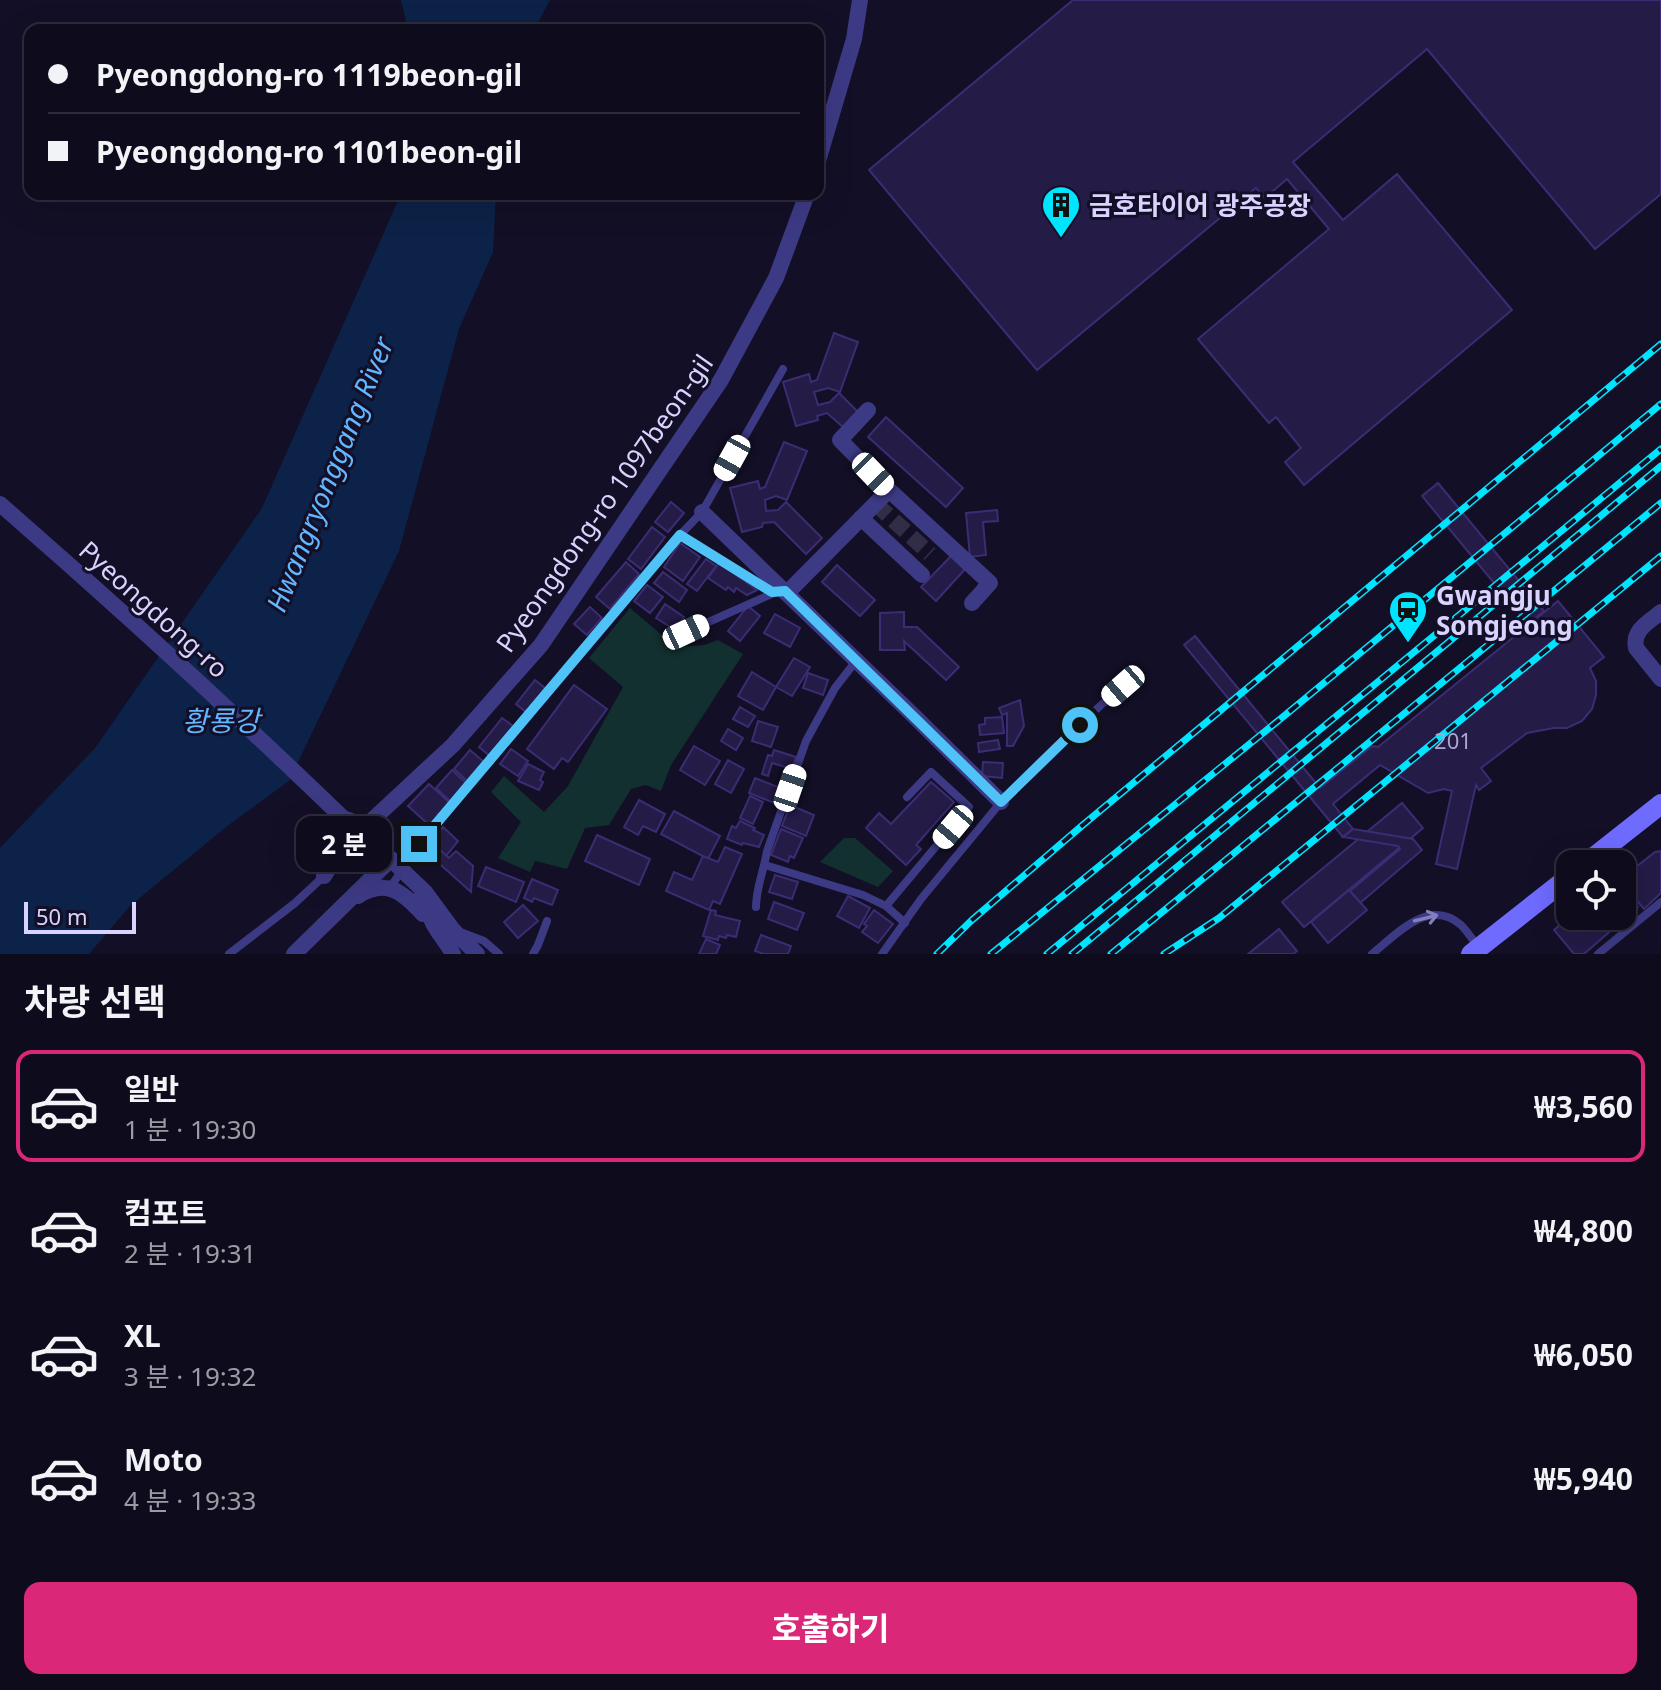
<!DOCTYPE html>
<html lang="ko">
<meta charset="utf-8">
<style>
:root{--surface:#0e0b1c;--page:#1c1929;--text:#f1f3f6;--muted:#9b9ba3;--line:#2e2b3b;--accent:#db2777}
body{margin:0;font-family:"Noto Sans","Noto Sans KR",sans-serif;background:var(--page);color:var(--text);height:100vh;display:flex;flex-direction:column;font-size:30px;white-space:nowrap}
*{box-sizing:border-box;margin:0}
p{font-size:26px;color:var(--muted)}
.icon{flex:none;width:44px;height:44px;fill:none;stroke:currentColor;stroke-width:2;stroke-linecap:round;stroke-linejoin:round}
.map{position:relative;height:954px;overflow:hidden}
.sheet{display:flex;flex-direction:column;background:var(--surface);flex:1}
.sheet>*{flex:none}
.banner{position:absolute;left:24px;top:24px;width:800px;height:176px;border-radius:16px;box-shadow:0 8px 32px #0002,0 0 0 2px var(--line);display:grid;align-content:center;height:176px;padding:0 24px;background:var(--surface)}
.buttons{position:absolute;left:1556px;top:850px;display:grid;gap:16px}
.buttons a{display:grid;place-items:center;width:80px;height:80px;border-radius:16px;background:var(--surface);box-shadow:0 8px 32px #0002,0 0 0 2px var(--line);font-size:40px}
.scale{position:absolute;left:24px;bottom:20px;width:112px;box-sizing:border-box;padding-left:8px;border:4px solid #d9d4ff;border-top:0;font-size:22px;line-height:28px;white-space:nowrap;color:#d9d4ff;-webkit-text-stroke:6px #130f26;paint-order:stroke}
.end{position:absolute;width:36px;height:36px;margin:-18px;border:10px solid #4fc3f7;background:#111;box-shadow:0 0 0 4px #111}
.from{border-radius:50%}
.bubble{position:absolute;height:56px;border-radius:16px;background:var(--surface);box-shadow:0 8px 32px #0002,0 0 0 2px var(--line);font-size:26px;font-weight:700;line-height:56px;text-align:center}
.car{position:absolute;width:24px;height:48px;margin:-24px -12px;border-radius:10px;box-shadow:0 0 6px 2px #0007;background:linear-gradient(#fff 24%,#345 0 40%,#fff 0 76%,#345 0 86%,#fff 0)}
.banner b{display:flex;align-items:center;gap:28px;height:76px;font-size:30px}
.banner b+b{border-top:2px solid var(--line)}
.banner i{width:20px;height:20px;background:var(--text)}
ul{padding:0;list-style:none}
li{display:flex;align-items:center;gap:24px;height:112px;margin:0 16px 12px;padding:0 8px;border:4px solid transparent;border-radius:16px}
li div{flex:1}
li b{display:block;font-size:30px}
li em{font-style:normal;font-weight:700}
li.current{border-color:var(--accent)}
li>.icon{width:72px;height:72px;stroke-width:1.5}
h2{padding:0 24px;font-size:36px;line-height:96px}
.button{display:flex;gap:16px;margin-top:auto;padding:16px 24px}
.button a{flex:1;height:92px;border-radius:16px;background:var(--accent);color:#fff;font-size:32px;font-weight:700;line-height:92px;text-align:center}
.map>svg:first-child{display:block}
</style>
<div class="map">
<svg width="1661" height="954" viewBox="0 0 1661 954">
<rect width="100%" height="100%" fill="#130f26"/>
<g fill="#12302f">
<polygon points="630,608 676,647 704,645 718,640 743,654 671,765 661,791 646,785 631,789 609,825 585,828 567,869 535,861 530,872 498,858 521,822 491,792 504,776 544,812 568,786 623,687 589,658"/>
<polygon points="844,838 855,838 893,871 878,887 820,862"/>
</g>
<g fill="#0c2248">
<polygon points="401,0 550,0 534,30 408,30"/>
<polygon points="401,194 496,194 493,252 459,329 399,551 289,781 226,827 130,906 89,954 0,954 0,848 95,748 262,508"/>
</g>
<g fill="#241b47" stroke="#3b2d73" stroke-width="2">
<polygon points="1073,0 1661,0 1661,194 1595,249 1427,49 1293,162 1343,220 1397,174 1512,310 1304,485 1285,462 1301,448 1276,417 1269,423 1198,339 1329,229 1287,179 1265,198 1256,188 1037,370 869,170"/>
<polygon points="834,333 858,342 840,392 828,388 814,392 818,405 830,402 839,393 859,413 844,428 827,413 817,416 818,420 796,426 783,382 809,374 811,382 817,380"/>
<polygon points="886,417 963,488 946,507 868,437"/>
<polygon points="784,442 807,451 787,500 776,496 765,500 766,511 778,510 786,502 822,538 806,554 774,522 763,523 762,527 742,532 730,488 758,481 760,489 765,487"/>
<polygon points="1438,483 1544,611 1528,624 1422,496"/>
<polygon points="671,502 684,513 668,532 655,522"/>
<polygon points="997,510 998,521 983,522 986,555 970,557 966,513"/>
<polygon points="652,527 665,537 641,569 628,559"/>
<polygon points="680,543 700,557 683,581 664,567"/>
<polygon points="953,554 967,567 936,601 921,587"/>
<polygon points="706,559 716,566 697,591 687,584"/>
<polygon points="626,562 639,574 610,609 596,597"/>
<polygon points="719,563 757,590 747,595 736,588 734,592 728,587 726,590 708,578"/>
<polygon points="837,565 875,600 860,616 822,582"/>
<polygon points="663,572 687,590 679,602 654,583"/>
<polygon points="647,585 663,597 650,613 634,601"/>
<polygon points="1558,601 1604,657 1590,668 1596,681 1596,695 1592,709 1582,721 1567,728 1554,728 1527,733 1481,768 1491,781 1479,790 1476,785 1457,869 1436,864 1452,791 1444,789 1428,793 1380,765 1333,804 1353,829 1343,837 1184,645 1195,636 1320,788 1372,746 1378,747"/>
<polygon points="665,604 684,617 675,630 656,618"/>
<polygon points="748,606 760,616 740,641 728,631"/>
<polygon points="590,607 602,618 587,635 574,624"/>
<polygon points="904,612 904,627 917,627 959,667 946,680 904,641 905,650 880,650 880,613"/>
<polygon points="775,614 800,628 790,647 764,633"/>
<polygon points="794,658 810,667 792,696 776,687"/>
<polygon points="752,672 776,687 763,710 738,696"/>
<polygon points="808,673 828,680 823,695 803,688"/>
<polygon points="535,680 545,688 526,712 516,704"/>
<polygon points="574,685 607,709 568,762 562,758 554,769 527,749"/>
<polygon points="1020,700 1024,726 1013,746 1007,746 1007,713 1002,715 999,708"/>
<polygon points="740,707 755,716 748,727 733,719"/>
<polygon points="1002,717 1004,733 980,735 979,725 985,724 985,718"/>
<polygon points="502,718 513,726 490,756 479,747"/>
<polygon points="758,721 778,727 771,747 752,741"/>
<polygon points="728,729 743,738 736,750 721,741"/>
<polygon points="998,740 1000,749 979,752 978,743"/>
<polygon points="694,746 720,761 705,785 680,770"/>
<polygon points="511,749 528,761 518,776 500,764"/>
<polygon points="470,750 484,762 467,781 454,769"/>
<polygon points="774,750 796,757 792,769 772,763 768,776 762,774 768,755 772,756"/>
<polygon points="728,760 744,769 731,793 715,784"/>
<polygon points="983,762 1003,763 1002,778 982,776"/>
<polygon points="528,764 544,772 540,780 543,782 539,790 518,781"/>
<polygon points="452,770 467,784 451,802 436,788"/>
<polygon points="755,778 783,789 777,804 749,793"/>
<polygon points="931,782 954,802 916,845 921,849 906,865 866,828 879,813 891,824"/>
<polygon points="429,784 450,803 429,825 408,806"/>
<polygon points="750,796 763,802 753,824 740,818"/>
<polygon points="639,800 665,814 656,832 643,826 638,835 624,827"/>
<polygon points="1402,803 1423,828 1304,927 1282,902"/>
<polygon points="790,805 814,815 806,836 782,826"/>
<polygon points="674,811 720,836 708,859 661,834"/>
<polygon points="740,821 755,828 753,830 764,835 759,847 743,843 742,845 727,839 732,826 736,828"/>
<polygon points="443,827 458,841 446,856 431,842"/>
<polygon points="781,829 803,838 794,858 790,856 788,862 771,855"/>
<polygon points="1353,829 1413,839 1422,850 1360,903 1350,891 1400,849 1398,846 1343,837"/>
<polygon points="597,835 650,859 639,885 585,861"/>
<polygon points="431,842 449,858 456,851 473,866 471,892 424,850"/>
<polygon points="725,847 742,854 720,904 713,901 709,910 666,891 674,872 692,880 703,856 718,862"/>
<polygon points="1661,851 1661,893 1644,909 1622,883 1622,878 1655,852"/>
<polygon points="486,867 524,882 516,902 478,886"/>
<polygon points="775,875 798,882 792,899 769,892"/>
<polygon points="532,879 558,890 552,905 534,898 532,902 524,898"/>
<polygon points="1622,888 1638,907 1584,954 1574,954 1554,930 1571,916 1622,916"/>
<polygon points="1349,890 1367,910 1328,943 1311,922"/>
<polygon points="848,896 870,908 859,928 837,916"/>
<polygon points="774,902 804,913 797,930 768,919"/>
<polygon points="523,905 538,921 518,938 504,922"/>
<polygon points="711,910 716,911 715,915 740,921 736,937 727,935 726,938 719,936 718,940 703,936"/>
<polygon points="874,910 893,924 878,943 862,932 867,926 864,924"/>
<polygon points="1279,929 1297,951 1293,954 1248,954"/>
<polygon points="761,935 791,946 788,954 764,954 755,951"/>
<polygon points="706,939 720,945 716,954 699,954"/>
</g>
<g fill="none" stroke-linecap="round" stroke-linejoin="round">
<polyline stroke="#312d47" stroke-width="16" stroke-dasharray="16 8" stroke-linecap="butt" points="876,504 930,554"/>
<g stroke="#3d3a85" stroke-width="8">
<polyline points="680,535 772,592"/>
<polyline points="686,632 776,592"/>
<polyline points="765,865 863,895 886,906 905,923"/>
<polyline points="390,888 419,844 680,535 702,512 783,369"/>
<polyline points="886,906 969,807 931,772 907,797"/>
<path d="M 756,907 C 756,888 764,870 767,851 L 806,741 L 835,688 L 856,661"/>
<polyline points="463,933 484,941 499,954"/>
<polyline points="229,954 295,903 324,876"/>
<polyline points="533,954 538,945 547,921"/>
<polyline points="882,954 921,899 1001,802 1100,706 1136,675"/>
<path d="M 1372,954 C 1397,934 1429,897 1461,925 C 1467,931 1472,939 1478,946"/>
<polyline points="1598,954 1661,902"/>
</g>
<g stroke="#3d3a85" stroke-width="16">
<polyline points="818,161 854,39 860,0"/>
<polyline points="889,490 990,583 972,603"/>
<path d="M 0,504 C 117,606 231,710 343,818 L 351,821 L 361,831 L 425,892 L 453,930 L 477,954"/>
<polyline points="702,512 914,716 1001,802"/>
<polyline points="861,518 922,575"/>
<polyline points="787,593 889,490 840,440 868,410"/>
<path d="M 1661,612 C 1649,622 1632,630 1636,648 L 1661,679"/>
<polyline points="324,876 340,850 453,745 541,645 721,380 776,278 807,194"/>
<path d="M 358,896 C 386,878 403,892 423,914"/>
<path d="M 420,899 L 429,908 C 429,925 445,938 453,954"/>
<polyline points="294,954 391,859"/>
</g>
<g stroke="#6f6bff" stroke-width="20">
<polyline points="1585,864 1661,804"/>
<polyline points="1471,954 1570,876"/>
</g>
<g stroke="#00e5ff" stroke-width="7">
<g id="rail">
<polyline points="937,954 972,920 1084,824 1661,344"/>
<polyline points="991,954 1284,716 1661,404"/>
<polyline points="1047,954 1661,449"/>
<polyline points="1072,954 1661,466"/>
<polyline points="1111,954 1661,503"/>
<polyline points="1164,954 1219,918 1661,556"/>
</g>
</g>
<use href="#rail" stroke="#130f26" stroke-width="4" stroke-dasharray="12" stroke-linecap="butt"/>
</g>
<defs><path id="oneway-shaft" d="M-6 0H5M1.5-3L5.5 0L1.5 3" fill="none" stroke-width="1.6" stroke-linecap="round" stroke-linejoin="round" transform="scale(2)"/></defs>
<use stroke="#837fbc" href="#oneway-shaft" transform="translate(1426 918) rotate(-14)"/>
<g fill="none" stroke-linecap="round" stroke-linejoin="round">
<polyline stroke="#4fc3f7" stroke-width="10" points="419,844 680,535 772,592 785,591 1001,802 1080,725"/>
</g>
<defs>
<g id="building-pin" transform="scale(2)"><path d="M0 17L-7.5 6A9.5 9.5 0 1 1 7.5 6Z" fill="#00e5ff" stroke="#130f26"/><path d="M-4-6H4V6H1V3H-1V6H-4ZM-2.5-4.3h1.7v1.8h-1.7ZM.8-4.3h1.7v1.8H.8ZM-2.5-1h1.7V.8h-1.7ZM.8-1h1.7V.8H.8Z" fill="#111"/></g>
<g id="station-pin" transform="scale(2)"><path d="M0 17L-7.5 6A9.5 9.5 0 1 1 7.5 6Z" fill="#00e5ff" stroke="#130f26"/><path d="M-3-6H3Q5-6 5-4V2Q5 4 3 4L4.5 6H3L1.5 4h-3L-3 6H-4.5L-3 4Q-5 4-5 2V-4Q-5-6-3-6ZM-3.5-4v3h7v-3ZM-3.5 1v1.5H-2V1ZM2 1v1.5H3.5V1Z" fill="#111"/></g>
</defs>
<g fill-rule="evenodd">
<use href="#building-pin" x="1061" y="205"/>
<use href="#station-pin" x="1408" y="610"/>
</g>
<g text-anchor="middle" dominant-baseline="central" stroke-width="6" stroke-linejoin="round" paint-order="stroke">
<g font-size="22" fill="#aca6d1">
<text x="1453" y="740">201</text>
</g>
<g font-size="26" font-weight="bold" fill="#d9d4ff" stroke="#130f26" text-anchor="start">
<text x="1089" y="205">금호타이어 광주공장</text>
<text x="1436" y="595">Gwangju<tspan x="1436" dy="30">Songjeong</tspan></text>
</g>
<g font-size="26" fill="#d9d4ff" stroke="#130f26">
<text transform="translate(604 503) rotate(-55)">Pyeongdong-ro 1097beon-gil</text>
<text transform="translate(154 609) rotate(42)">Pyeongdong-ro</text>
</g>
<g font-size="28" font-style="italic" fill="#62b6ff" stroke="#130f26">
<text transform="translate(329 474) rotate(-68)">Hwangryonggang River</text>
<text x="221" y="720">황룡강</text>
</g>
</g>
</svg>
<div class="buttons">
<a><svg class="icon" aria-label="locate" viewBox="0 0 24 24"><circle cx="12" cy="12" r="6"/><path d="M12 2v4M12 18v4M2 12h4M18 12h4"/></svg></a>
</div>
<div class="scale">50 m</div>
<i class="end from" style="left:1080px;top:725px"></i>
<i class="end" style="left:419px;top:844px"></i>
<div class="bubble" style="left:296px;top:816px;width:96px">2 분</div>
<i class="car" style="left:732px;top:458px;rotate:209deg"></i>
<i class="car" style="left:873px;top:474px;rotate:136deg"></i>
<i class="car" style="left:686px;top:632px;rotate:65deg"></i>
<i class="car" style="left:1123px;top:686px;rotate:229deg"></i>
<i class="car" style="left:790px;top:788px;rotate:19deg"></i>
<i class="car" style="left:953px;top:827px;rotate:220deg"></i>
<div class="banner">
<b><i class="from"></i>Pyeongdong-ro 1119beon-gil</b>
<b><i></i>Pyeongdong-ro 1101beon-gil</b>
</div>
</div>
<section class="sheet">
<h2>차량 선택</h2>
<ul>
<li class="current"><svg class="icon" aria-label="car" viewBox="0 0 24 24"><path d="M5 17H2v-5l4-1 3-4h7l3 4 3 1v5h-3M9 17h6M6 11h13"/><circle cx="7" cy="17" r="2"/><circle cx="17" cy="17" r="2"/></svg><div><b>일반</b><p>1 분 · 19:30</p></div><em>₩3,560</em></li>
<li><svg class="icon" aria-label="car" viewBox="0 0 24 24"><path d="M5 17H2v-5l4-1 3-4h7l3 4 3 1v5h-3M9 17h6M6 11h13"/><circle cx="7" cy="17" r="2"/><circle cx="17" cy="17" r="2"/></svg><div><b>컴포트</b><p>2 분 · 19:31</p></div><em>₩4,800</em></li>
<li><svg class="icon" aria-label="car" viewBox="0 0 24 24"><path d="M5 17H2v-5l4-1 3-4h7l3 4 3 1v5h-3M9 17h6M6 11h13"/><circle cx="7" cy="17" r="2"/><circle cx="17" cy="17" r="2"/></svg><div><b>XL</b><p>3 분 · 19:32</p></div><em>₩6,050</em></li>
<li><svg class="icon" aria-label="car" viewBox="0 0 24 24"><path d="M5 17H2v-5l4-1 3-4h7l3 4 3 1v5h-3M9 17h6M6 11h13"/><circle cx="7" cy="17" r="2"/><circle cx="17" cy="17" r="2"/></svg><div><b>Moto</b><p>4 분 · 19:33</p></div><em>₩5,940</em></li>
</ul>
<div class="button"><a>호출하기</a></div>
</section>
